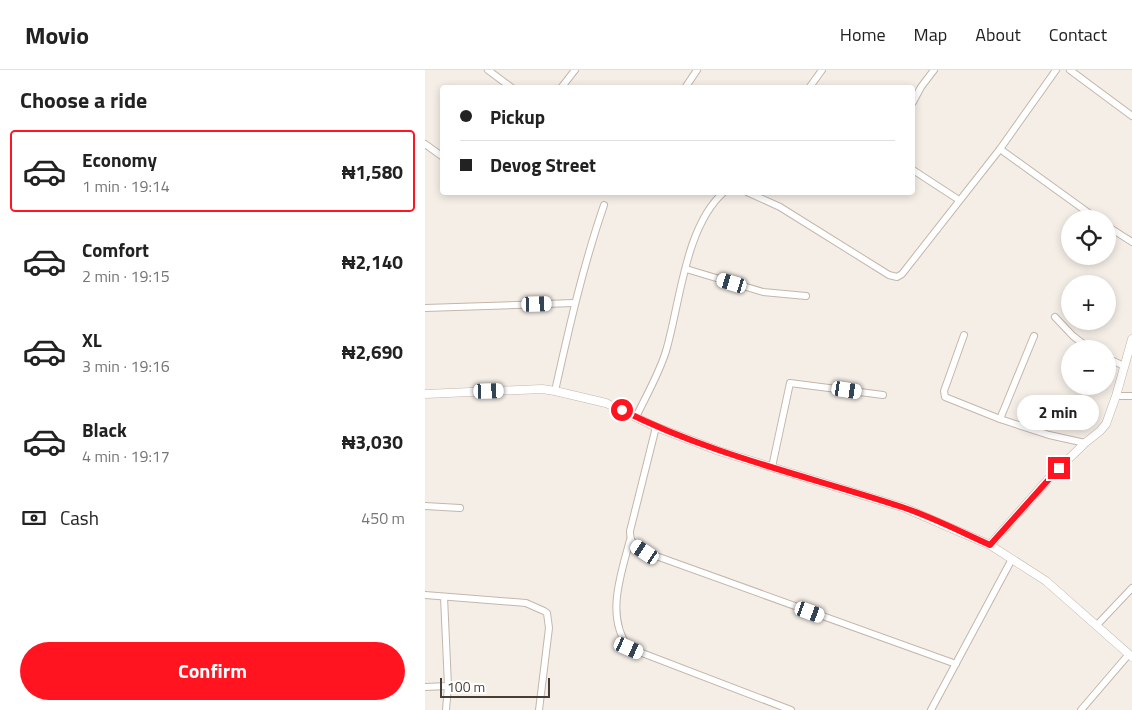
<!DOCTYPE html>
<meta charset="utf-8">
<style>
:root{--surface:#fff;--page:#f2f2f2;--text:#222;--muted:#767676;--line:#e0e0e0;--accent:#ff1420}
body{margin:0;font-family:"Titillium Web",sans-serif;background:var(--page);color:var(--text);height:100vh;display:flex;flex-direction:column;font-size:19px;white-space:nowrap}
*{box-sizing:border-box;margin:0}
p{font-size:16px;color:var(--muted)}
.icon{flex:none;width:28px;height:28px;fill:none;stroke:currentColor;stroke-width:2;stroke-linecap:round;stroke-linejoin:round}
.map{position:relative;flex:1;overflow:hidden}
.drawer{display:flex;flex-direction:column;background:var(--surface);width:425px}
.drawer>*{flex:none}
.hud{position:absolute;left:15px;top:15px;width:475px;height:110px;border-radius:5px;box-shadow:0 2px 8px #0003;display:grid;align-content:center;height:110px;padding:0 20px;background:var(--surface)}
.fabs{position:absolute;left:636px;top:140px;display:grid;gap:10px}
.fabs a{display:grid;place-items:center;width:55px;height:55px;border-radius:50%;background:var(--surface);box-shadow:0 2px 8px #0003;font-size:25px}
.scale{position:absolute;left:15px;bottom:12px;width:110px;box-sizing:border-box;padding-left:5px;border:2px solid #493d35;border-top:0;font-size:14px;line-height:18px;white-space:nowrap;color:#493d35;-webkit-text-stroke:4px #fff;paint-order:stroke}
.end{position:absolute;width:22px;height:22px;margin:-11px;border:6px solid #ff1420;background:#fff;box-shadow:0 0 0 2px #fff}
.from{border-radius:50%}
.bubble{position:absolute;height:35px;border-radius:18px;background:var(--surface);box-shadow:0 2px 8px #0003;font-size:16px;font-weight:700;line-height:35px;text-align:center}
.car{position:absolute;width:15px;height:30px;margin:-15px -8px;border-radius:6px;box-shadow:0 0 4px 1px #0007;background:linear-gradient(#fff 24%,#345 0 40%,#fff 0 76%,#345 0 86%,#fff 0)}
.hud b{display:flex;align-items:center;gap:18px;height:48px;font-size:19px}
.hud b+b{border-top:1px solid var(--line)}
.hud i{width:12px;height:12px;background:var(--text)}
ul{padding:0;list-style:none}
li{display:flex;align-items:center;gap:15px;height:82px;margin:0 10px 8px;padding:0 10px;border:2px solid transparent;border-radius:5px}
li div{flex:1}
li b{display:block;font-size:19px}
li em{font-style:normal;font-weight:700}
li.on{border-color:var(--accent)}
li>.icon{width:45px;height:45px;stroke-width:1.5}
h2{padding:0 20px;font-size:22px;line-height:60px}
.pay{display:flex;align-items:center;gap:12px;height:55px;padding:0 20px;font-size:19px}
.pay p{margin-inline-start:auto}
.button{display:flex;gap:10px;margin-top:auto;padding:10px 20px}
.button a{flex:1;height:58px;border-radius:30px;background:var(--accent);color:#fff;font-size:20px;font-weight:700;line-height:58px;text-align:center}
header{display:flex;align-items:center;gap:30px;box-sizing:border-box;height:70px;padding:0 25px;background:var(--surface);border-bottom:1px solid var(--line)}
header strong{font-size:24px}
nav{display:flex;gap:28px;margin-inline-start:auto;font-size:18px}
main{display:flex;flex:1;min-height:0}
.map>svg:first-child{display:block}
</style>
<header>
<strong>Movio</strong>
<nav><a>Home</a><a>Map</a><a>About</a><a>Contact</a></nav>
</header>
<main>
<section class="drawer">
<h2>Choose a ride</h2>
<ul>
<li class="on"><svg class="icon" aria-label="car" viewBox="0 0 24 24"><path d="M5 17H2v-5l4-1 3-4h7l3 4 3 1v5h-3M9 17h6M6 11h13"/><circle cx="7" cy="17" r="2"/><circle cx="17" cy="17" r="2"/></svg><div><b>Economy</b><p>1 min · 19:14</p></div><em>₦1,580</em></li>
<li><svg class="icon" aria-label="car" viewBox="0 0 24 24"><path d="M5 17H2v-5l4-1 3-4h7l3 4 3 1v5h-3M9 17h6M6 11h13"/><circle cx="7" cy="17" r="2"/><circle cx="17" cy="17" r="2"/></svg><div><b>Comfort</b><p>2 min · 19:15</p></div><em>₦2,140</em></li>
<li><svg class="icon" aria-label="car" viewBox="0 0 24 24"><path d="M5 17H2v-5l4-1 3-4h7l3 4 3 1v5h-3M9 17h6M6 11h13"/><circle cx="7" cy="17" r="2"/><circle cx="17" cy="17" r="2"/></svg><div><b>XL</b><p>3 min · 19:16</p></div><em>₦2,690</em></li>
<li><svg class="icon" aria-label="car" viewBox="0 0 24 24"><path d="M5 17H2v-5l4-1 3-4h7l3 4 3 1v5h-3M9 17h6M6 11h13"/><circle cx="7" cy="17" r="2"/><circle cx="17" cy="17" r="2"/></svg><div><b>Black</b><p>4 min · 19:17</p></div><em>₦3,030</em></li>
</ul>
<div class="pay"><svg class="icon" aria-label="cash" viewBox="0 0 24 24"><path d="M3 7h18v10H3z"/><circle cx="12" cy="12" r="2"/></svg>Cash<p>450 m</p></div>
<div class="button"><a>Confirm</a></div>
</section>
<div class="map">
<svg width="707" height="640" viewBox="0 0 707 640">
<rect width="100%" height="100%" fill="#f5eee7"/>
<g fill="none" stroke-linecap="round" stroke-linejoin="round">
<g stroke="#c4b6ab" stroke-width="8">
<g id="minor">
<polyline points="63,0 87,18"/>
<polyline points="645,0 707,46"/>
<polyline points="136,18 150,0"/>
<polyline points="260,18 272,0"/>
<polyline points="384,18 397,0"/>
<polyline points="488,32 496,17 509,0"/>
<polyline points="0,74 18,87"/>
<polyline points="575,79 672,149"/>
<polyline points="488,100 534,130"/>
<polyline points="322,122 355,137 464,205 472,207 477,204 575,79 631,0"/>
<polyline points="682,156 707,172"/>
<polyline points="261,199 338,222 381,226"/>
<polyline points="0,238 149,233"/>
<polyline points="630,247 648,266 665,279"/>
<polyline points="539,265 519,321 520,327 575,349 624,365 660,373"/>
<polyline points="682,288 699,296"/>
<path d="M 130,321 C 144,258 158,196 179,135"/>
<polyline points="691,326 707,326"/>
<path d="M 211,347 C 221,326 234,304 241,281 C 255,234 260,156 299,122"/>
<polyline points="575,349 609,266"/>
<path d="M 231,357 L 205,461 C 205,474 210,476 220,482 L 531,594"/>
<polyline points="347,397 365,313 458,325"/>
<polyline points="0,436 35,438"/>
<path d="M 205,470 C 196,504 180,547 204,578 L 366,640"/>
<polyline points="0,525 101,533 119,541 122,543 124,558 114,640"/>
<polyline points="19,527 23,616 21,640"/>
<polyline points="672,555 707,518"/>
<polyline points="0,617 23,616"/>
<polyline points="506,640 587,489"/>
<polyline points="656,640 704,584"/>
</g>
</g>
<g stroke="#c4b6ab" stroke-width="9">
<g id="tertiary">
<polyline points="0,324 117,319 130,321 181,333 231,357 294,381 480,438 565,475 621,511 707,587"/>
<polyline points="565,475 626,406 660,373 675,361 681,354 691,326 707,269"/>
</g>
</g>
<use href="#minor" stroke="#fff" stroke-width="6"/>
<use href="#tertiary" stroke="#fff" stroke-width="8"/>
</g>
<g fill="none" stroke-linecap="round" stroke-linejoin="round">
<path stroke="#ff1420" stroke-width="6" d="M 197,340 C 286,385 383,406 477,437 C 507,447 536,462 565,475 L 634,398"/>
</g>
</svg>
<div class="fabs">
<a><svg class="icon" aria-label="locate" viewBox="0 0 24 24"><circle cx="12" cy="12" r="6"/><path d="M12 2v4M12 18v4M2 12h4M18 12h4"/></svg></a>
<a>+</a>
<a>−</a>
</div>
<div class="scale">100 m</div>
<i class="end from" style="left:197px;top:340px"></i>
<i class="end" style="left:634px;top:398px"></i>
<div class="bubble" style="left:592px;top:325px;width:82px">2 min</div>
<i class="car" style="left:307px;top:213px;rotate:287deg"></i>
<i class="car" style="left:112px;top:234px;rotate:88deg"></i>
<i class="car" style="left:422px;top:320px;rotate:99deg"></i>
<i class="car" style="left:64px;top:321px;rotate:88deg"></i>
<i class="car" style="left:220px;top:482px;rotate:304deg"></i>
<i class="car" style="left:385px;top:542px;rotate:110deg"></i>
<i class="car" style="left:204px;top:578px;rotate:114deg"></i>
<div class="hud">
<b><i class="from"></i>Pickup</b>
<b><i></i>Devog Street</b>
</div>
</div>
</main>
